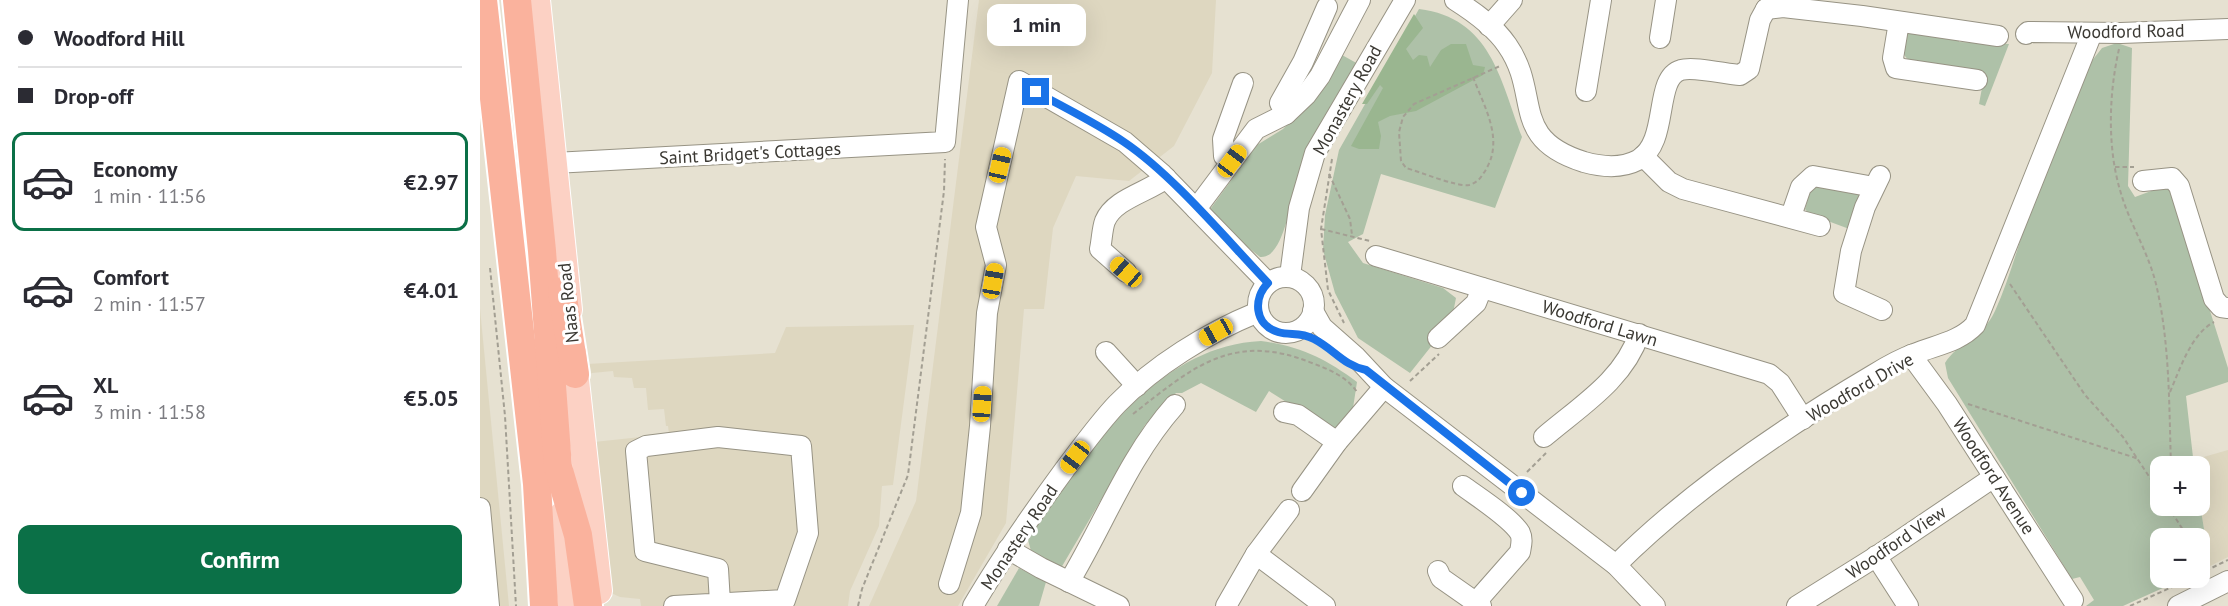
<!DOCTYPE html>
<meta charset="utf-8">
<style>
:root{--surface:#fff;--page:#f7f7f7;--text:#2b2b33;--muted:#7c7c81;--line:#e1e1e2;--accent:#0b7047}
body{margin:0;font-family:"PT Sans",sans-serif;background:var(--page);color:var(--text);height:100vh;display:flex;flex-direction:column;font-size:22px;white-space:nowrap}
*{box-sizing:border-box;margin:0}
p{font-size:20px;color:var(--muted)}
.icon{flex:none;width:33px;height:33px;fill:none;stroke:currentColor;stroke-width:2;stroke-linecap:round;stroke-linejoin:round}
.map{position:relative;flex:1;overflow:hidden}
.details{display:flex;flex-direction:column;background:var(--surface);width:480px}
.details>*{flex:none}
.top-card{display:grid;align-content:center;height:132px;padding:0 18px;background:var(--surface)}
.tools{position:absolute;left:1670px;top:456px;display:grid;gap:12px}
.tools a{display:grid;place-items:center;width:60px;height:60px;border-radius:12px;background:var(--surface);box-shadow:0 6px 24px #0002;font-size:30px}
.end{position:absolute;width:27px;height:27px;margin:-14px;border:8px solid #1a73e8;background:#fff;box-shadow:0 0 0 3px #fff}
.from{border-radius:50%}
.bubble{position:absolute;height:42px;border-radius:12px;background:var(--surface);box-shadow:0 6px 24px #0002;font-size:20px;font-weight:700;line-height:42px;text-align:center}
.car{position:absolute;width:18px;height:36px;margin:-18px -9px;border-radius:8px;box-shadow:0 0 4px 2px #0007;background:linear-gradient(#f5c518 24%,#345 0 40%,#f5c518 0 76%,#345 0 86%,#f5c518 0)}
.top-card b{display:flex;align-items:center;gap:21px;height:57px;font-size:22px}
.top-card b+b{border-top:2px solid var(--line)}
.top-card i{width:15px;height:15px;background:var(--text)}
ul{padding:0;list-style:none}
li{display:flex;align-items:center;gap:18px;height:99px;margin:0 12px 9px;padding:0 6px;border:3px solid transparent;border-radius:12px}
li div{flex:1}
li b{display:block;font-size:22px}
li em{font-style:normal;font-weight:700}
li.current{border-color:var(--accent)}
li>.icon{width:54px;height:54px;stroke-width:1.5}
.cta{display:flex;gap:12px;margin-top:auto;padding:12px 18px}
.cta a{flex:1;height:69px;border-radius:12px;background:var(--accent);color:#fff;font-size:24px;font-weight:700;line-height:69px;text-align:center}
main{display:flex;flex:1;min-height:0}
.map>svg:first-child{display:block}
</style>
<main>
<section class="details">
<div class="top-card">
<b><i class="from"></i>Woodford Hill</b>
<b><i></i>Drop-off</b>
</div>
<ul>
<li class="current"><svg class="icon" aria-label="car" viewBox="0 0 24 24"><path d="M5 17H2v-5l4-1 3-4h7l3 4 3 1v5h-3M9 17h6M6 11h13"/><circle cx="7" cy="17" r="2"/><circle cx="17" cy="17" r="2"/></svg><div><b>Economy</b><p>1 min · 11:56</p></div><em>€2.97</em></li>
<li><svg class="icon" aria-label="car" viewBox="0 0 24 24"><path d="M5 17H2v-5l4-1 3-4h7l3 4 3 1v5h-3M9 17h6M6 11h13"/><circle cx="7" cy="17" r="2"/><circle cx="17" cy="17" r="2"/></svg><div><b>Comfort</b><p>2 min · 11:57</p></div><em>€4.01</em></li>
<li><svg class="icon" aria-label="car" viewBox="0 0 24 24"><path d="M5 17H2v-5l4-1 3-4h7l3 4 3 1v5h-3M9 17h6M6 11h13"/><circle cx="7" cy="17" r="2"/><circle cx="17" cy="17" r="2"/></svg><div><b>XL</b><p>3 min · 11:58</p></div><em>€5.05</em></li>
</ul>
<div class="cta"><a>Confirm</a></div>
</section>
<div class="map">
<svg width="1748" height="606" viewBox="0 0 1748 606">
<rect width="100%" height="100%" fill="#e6e1d1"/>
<g fill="#ded7c0">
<polygon points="499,0 736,0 732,73 694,146 649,181 596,176 573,228 564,309 544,309 526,523 478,606 389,606 436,501"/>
<polygon points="0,309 29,606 0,606"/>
<polygon points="434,325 413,485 402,486 399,526 370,591 368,606 161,606 160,599 140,597 131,593 114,442 189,434 188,426 186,426 184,409 168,410 166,388 154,388 152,378 134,377 133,371 112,373 107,376 107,364 295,353 306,327"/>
<polygon points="1748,450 1748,557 1730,566 1719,498 1719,466 1714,466 1713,460"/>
</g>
<g fill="#aec1a8">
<path d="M 939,9 C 1011,18 1020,79 1042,137 L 1015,208 L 901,174 L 883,234 L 868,242 L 883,263 L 963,288 L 976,298 L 973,313 L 948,338 L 953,344 L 930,373 L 878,338 L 855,293 L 843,250 L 845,215 L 859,150 Z"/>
<path d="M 1430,30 L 1480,35 L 1479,42 L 1529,44 L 1505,106 L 1499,104 L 1504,77 L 1432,62 C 1418,54 1420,40 1430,30 Z"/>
<path d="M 1637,43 L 1652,48 L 1648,186 L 1655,197 L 1690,184 L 1748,368 L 1748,382 L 1706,396 L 1714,466 L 1680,466 L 1680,506 L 1719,506 L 1719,498 L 1730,566 L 1719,571 L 1719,538 L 1680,538 L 1680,578 L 1705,578 L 1643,606 L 1606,606 L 1614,600 L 1600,577 L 1592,579 L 1468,378 L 1465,363 C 1478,342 1502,339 1515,311 C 1530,278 1539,241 1552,207 C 1571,159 1591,111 1611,62 L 1622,48 Z"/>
<path d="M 862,55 L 880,65 C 859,104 832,147 816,188 C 809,205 803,259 780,257 L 732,218 L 731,208 L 777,145 L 803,129 L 821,111 Z"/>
<polygon points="1336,184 1377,190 1380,197 1372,230 1329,214 1325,209 1331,188"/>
<path d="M 781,341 C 820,346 846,359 877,382 L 873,408 L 854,432 L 789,391 L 776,412 L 721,383 L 702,393 L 696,393 L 665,425 L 581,568 L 551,551 L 547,536 C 605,458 673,346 781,341 Z"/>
<polygon points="539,568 566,582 559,606 517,606"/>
</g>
<polygon fill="#9ab690" points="934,14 943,28 926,49 933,60 939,55 947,56 950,67 961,50 971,44 986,44 993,65 1005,67 1003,75 936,111 910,116 898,122 901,136 899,149 879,149 871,146 903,88 900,85 887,104 882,104"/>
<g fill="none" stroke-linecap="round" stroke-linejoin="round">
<g stroke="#979384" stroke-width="22">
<g id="minor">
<path d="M 975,0 C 994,12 1014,26 1027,45 C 1062,95 1028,138 1104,162 C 1122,167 1141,169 1158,160 C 1190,142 1173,78 1201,70 C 1213,66 1246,74 1260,75 L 1269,69 L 1280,20 L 1286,9"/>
<polyline points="1286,9 1303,7 1382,16 1518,36"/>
<polyline points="1419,22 1413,58 1416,68 1497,80"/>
<polyline points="1009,26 1032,0"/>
<polyline points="1546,34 1548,32 1641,33 1748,29"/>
<polyline points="1180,38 1186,0"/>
<polyline points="1106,91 1121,0"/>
<polyline points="806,114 800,103 823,62 847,7"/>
<polyline points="1163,156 1189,182 1203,189 1340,226"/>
<polyline points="752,161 744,156 743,139 763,83"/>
<polyline points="74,163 465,142 478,0"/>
<polyline points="1400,176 1385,207 1371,251 1364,293 1402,310"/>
<polyline points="1663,181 1692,178 1699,186 1734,299 1741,307 1748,308"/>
<polyline points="716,209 776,129 806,114 826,95 840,76 880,0"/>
<polyline points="1311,216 1321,187 1333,176 1394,187"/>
<polyline points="896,256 1289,374 1300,383 1323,419"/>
<path d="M 646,272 L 620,249 C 622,240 622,229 625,221 C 634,199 668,192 686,178"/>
<polyline points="810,276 819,208 835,153 925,0"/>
<circle cx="806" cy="305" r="28"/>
<polyline points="833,311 842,327 876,357 904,387 1136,565 1175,606"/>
<polyline points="958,338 996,303 1002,288"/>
<polyline points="626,352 657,386"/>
<polyline points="1431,355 1467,404 1593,600"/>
<polyline points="804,412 818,415 857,442"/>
<path d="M 1064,437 C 1099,407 1144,380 1159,334"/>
<path d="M 983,486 C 998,497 1031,518 1040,533 C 1043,539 1041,546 1040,552 L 996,602"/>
<polyline points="822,491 857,442 904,387"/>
<polyline points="0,508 9,606"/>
<polyline points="528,549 561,568 639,606"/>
<polyline points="776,554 845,606"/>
<polyline points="1396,556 1428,606"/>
<path d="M 1136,565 C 1209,492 1305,427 1393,375 C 1406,367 1420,359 1434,354 C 1456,345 1479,342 1495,325 L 1612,33"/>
<polyline points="958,571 961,578 1001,606"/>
<path d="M 589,582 C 625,522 648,458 695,405"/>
<polyline points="469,584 491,513 500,426 507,313 516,265 506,227 539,81 645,142 681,173 788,283"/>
<polyline points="194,606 305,600 328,533 321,446 238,437 166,446 156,451 165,551 238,569 240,603"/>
<path d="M 493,606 C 521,558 552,514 585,469 C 602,447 618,424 637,404 C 675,365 727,333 778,312"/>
<polyline points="746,606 776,554 809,510"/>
<polyline points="1317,606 1397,556 1514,477"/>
<polyline points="1698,606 1748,581"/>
</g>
</g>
<g stroke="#fff" stroke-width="28">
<g id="major">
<polyline points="57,0 89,310"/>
<polyline points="93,353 119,591"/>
<polyline points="82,515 91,606"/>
</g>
</g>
<g stroke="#fff" stroke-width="32">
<g id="highway">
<polyline points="3,0 57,484 64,606"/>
<polyline points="37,0 62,251 78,467 98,535 108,606"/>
<polyline points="82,291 95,374"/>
</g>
</g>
<g stroke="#a39f93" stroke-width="2" stroke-dasharray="4.5 3" stroke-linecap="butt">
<path d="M 1639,49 C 1629,93 1627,146 1640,190 C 1649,223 1668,251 1676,284 C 1690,343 1689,406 1691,466"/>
<path d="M 993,77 C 1005,109 1026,142 1003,174 C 1000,179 996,183 989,185 C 976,187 941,172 926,168 L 921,161 L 919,132 L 923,117 L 934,104 L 1020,66"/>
<polyline points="852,159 841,229 848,290 864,323"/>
<polyline points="1635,167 1654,167"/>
<polyline points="849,174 870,219 872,235"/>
<polyline points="841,229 890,241"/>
<polyline points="10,268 25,416 36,606"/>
<polyline points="1530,284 1605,395 1643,437 1680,493"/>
<polyline points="930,381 959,354"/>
<path d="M 1690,392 C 1700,369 1711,334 1734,322"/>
<polyline points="1488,404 1659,459"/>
<path d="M 653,414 C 713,367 753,331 832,363 C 850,370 866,376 877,392"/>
<polyline points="1047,472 1066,453"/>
<polyline points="1688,506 1708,538"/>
<polyline points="1719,557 1727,570"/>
<polyline points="1719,574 1748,560"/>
<polyline points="378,606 382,589 428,475 464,191 465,159"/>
<polyline points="1650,606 1712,578"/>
</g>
<use href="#minor" stroke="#fff" stroke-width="20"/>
<use href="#major" stroke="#fcd1c4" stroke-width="26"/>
<use href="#highway" stroke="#fab29d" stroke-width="28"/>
</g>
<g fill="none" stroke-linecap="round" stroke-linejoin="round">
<path stroke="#1a73e8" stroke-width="8" d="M 556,92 C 585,108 616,123 644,142 C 693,175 746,239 788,283 C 773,298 774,325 798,332 C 811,336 819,331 834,339 C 855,350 863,365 886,370 L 1042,493"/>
</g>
<g text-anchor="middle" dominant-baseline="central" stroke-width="6" stroke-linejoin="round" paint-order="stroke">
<g font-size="18" fill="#3b3933" stroke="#fff">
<text transform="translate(1646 31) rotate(-1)">Woodford Road</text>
<text transform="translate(867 100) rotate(-61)">Monastery Road</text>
<text transform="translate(270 153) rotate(-3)">Saint Bridget's Cottages</text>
<text transform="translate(88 303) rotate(-96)">Naas Road</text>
<text transform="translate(1120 323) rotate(17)">Woodford Lawn</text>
<text transform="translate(1380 387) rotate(-30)">Woodford Drive</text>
<text transform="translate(1514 476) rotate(57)">Woodford Avenue</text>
<text transform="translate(539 537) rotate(-56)">Monastery Road</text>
<text transform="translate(1416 542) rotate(-34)">Woodford View</text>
</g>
</g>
</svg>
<div class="tools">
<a>+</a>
<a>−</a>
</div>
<i class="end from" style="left:1042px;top:493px"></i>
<i class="end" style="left:556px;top:92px"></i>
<div class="bubble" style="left:507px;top:4px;width:99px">1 min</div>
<i class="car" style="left:752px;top:161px;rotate:37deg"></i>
<i class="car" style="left:520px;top:165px;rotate:13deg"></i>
<i class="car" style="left:646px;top:272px;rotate:311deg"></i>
<i class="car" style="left:513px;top:281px;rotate:10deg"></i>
<i class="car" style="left:736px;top:332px;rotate:241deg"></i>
<i class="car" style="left:502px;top:404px;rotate:4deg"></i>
<i class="car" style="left:595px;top:457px;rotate:217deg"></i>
</div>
</main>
